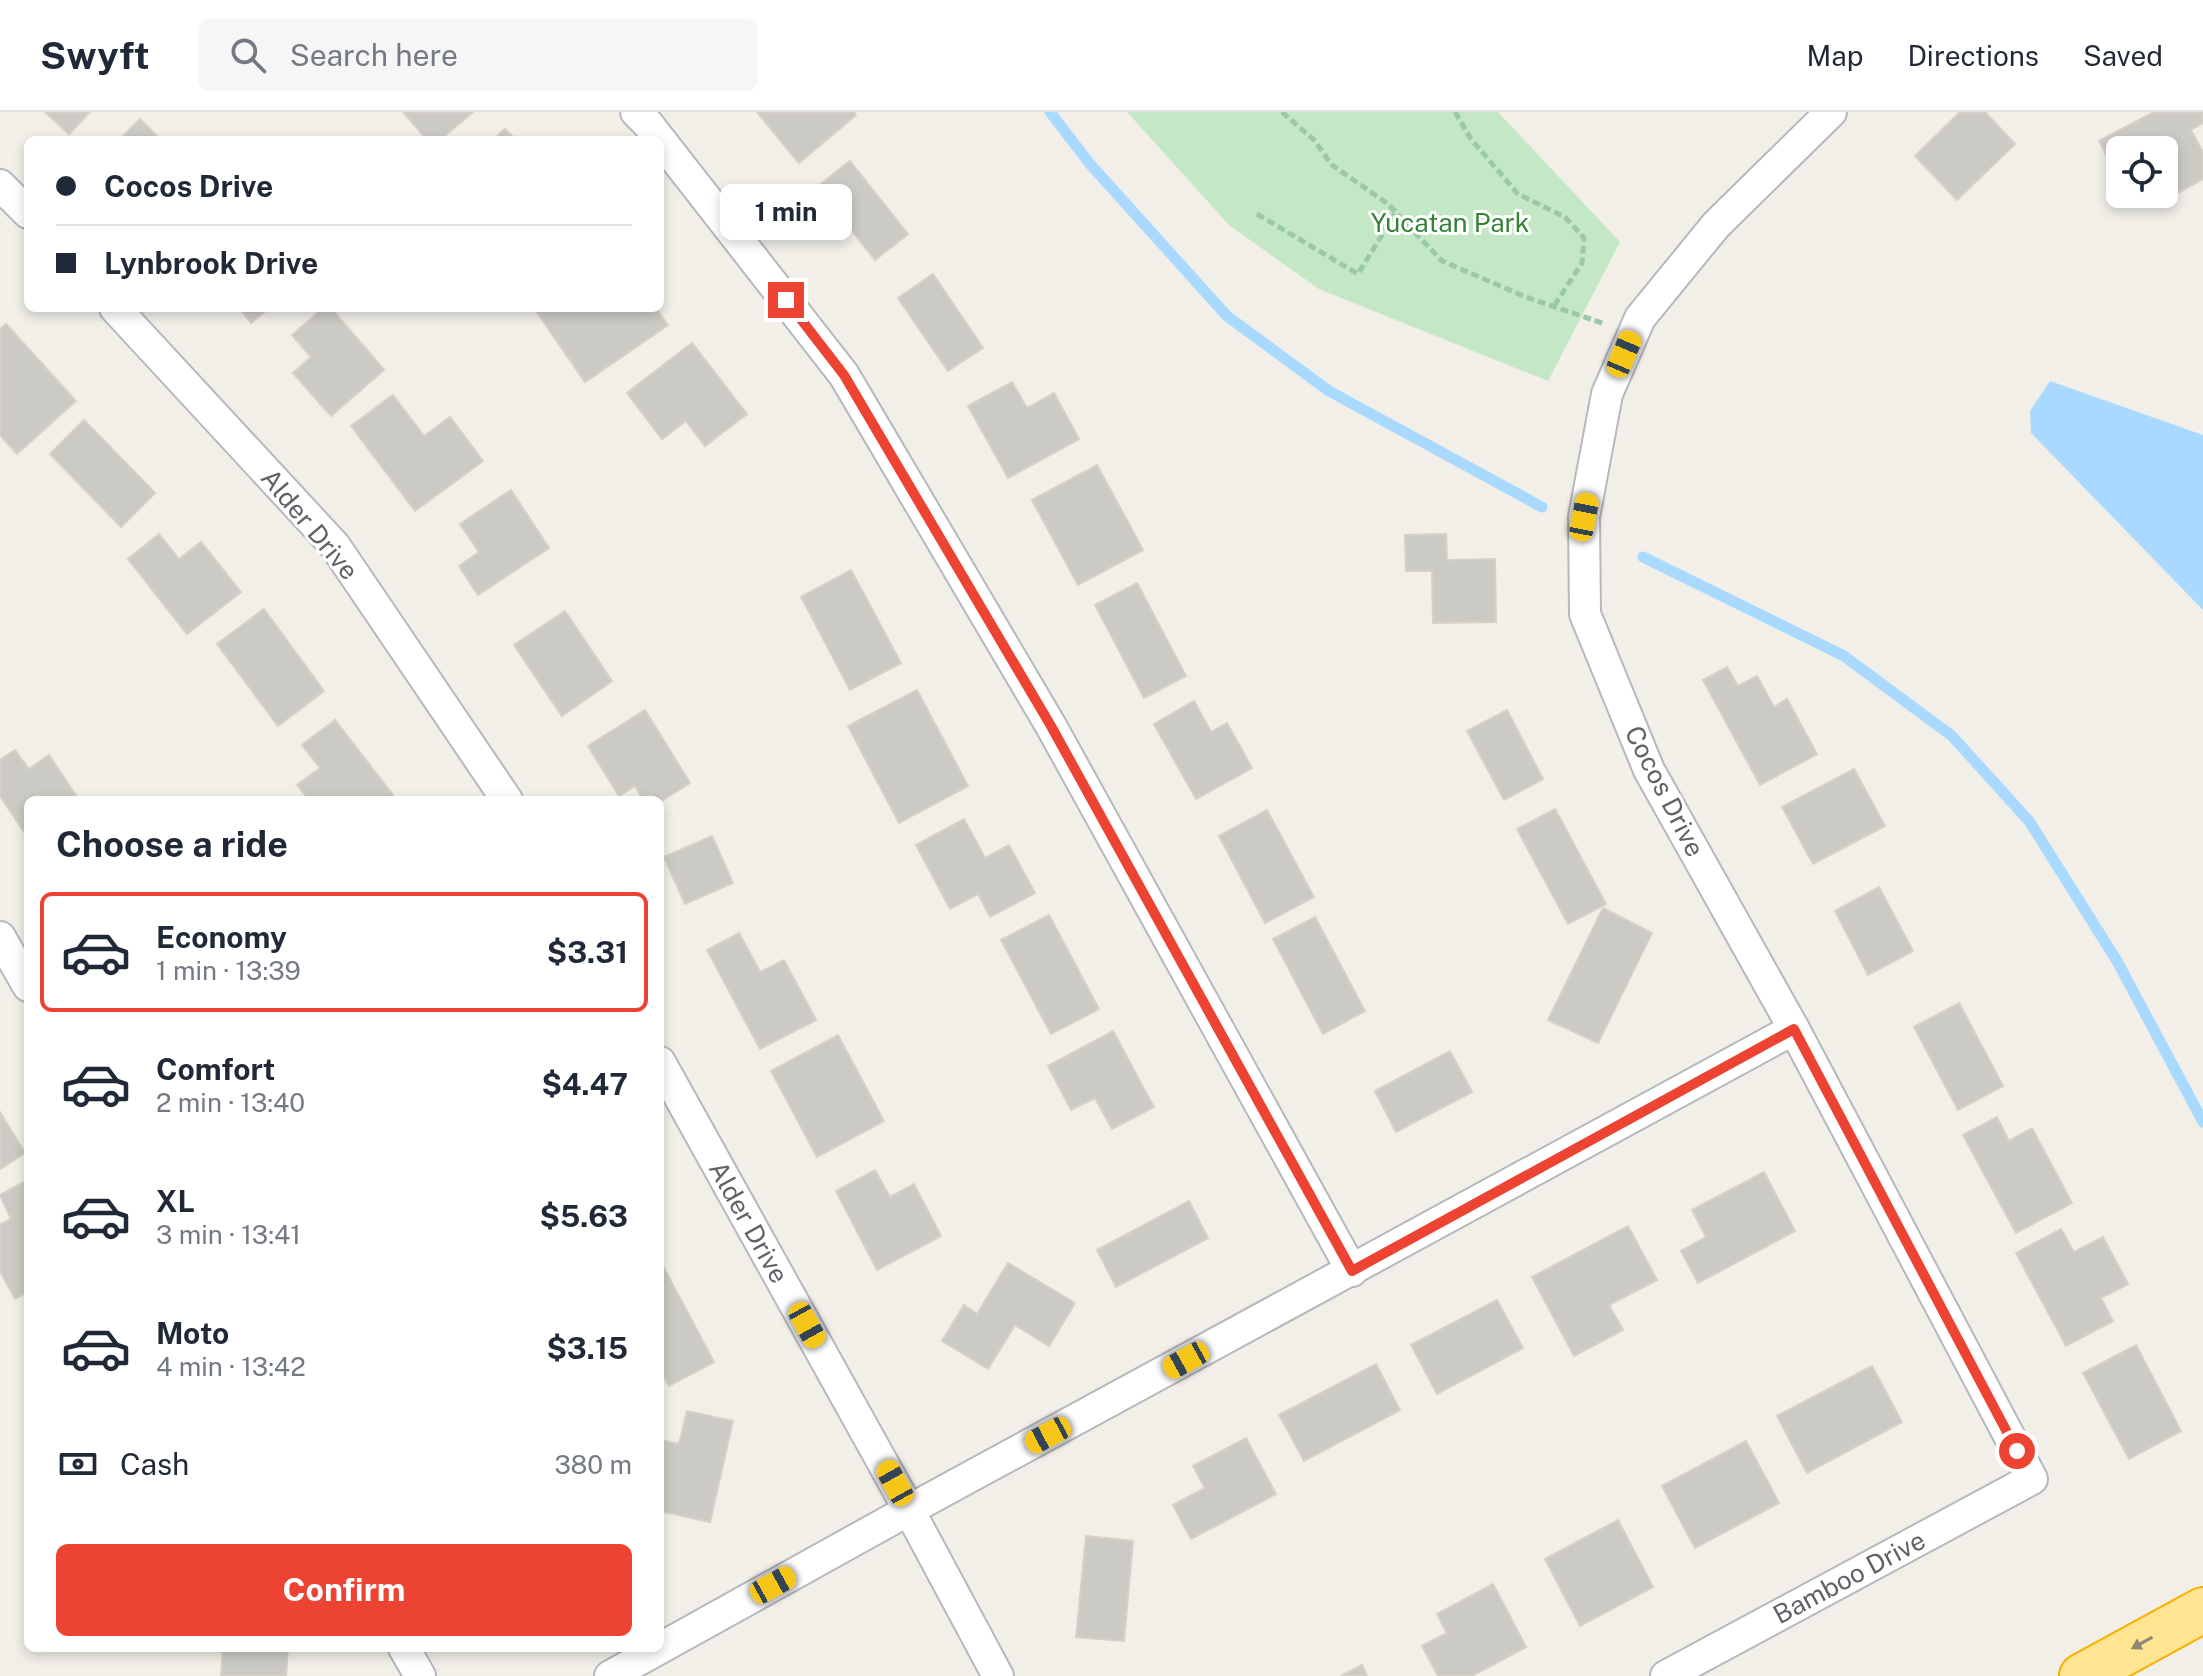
<!DOCTYPE html>
<meta charset="utf-8">
<style>
:root{--surface:#fff;--page:#f6f6f7;--text:#1f2937;--muted:#747a83;--line:#e0e1e3;--accent:#ed4332}
body{margin:0;font-family:"Public Sans",sans-serif;background:var(--page);color:var(--text);height:100vh;display:flex;flex-direction:column;font-size:30px;white-space:nowrap}
*{box-sizing:border-box;margin:0}
p{font-size:26px;color:var(--muted)}
.icon{flex:none;width:44px;height:44px;fill:none;stroke:currentColor;stroke-width:2;stroke-linecap:round;stroke-linejoin:round}
.map{position:relative;flex:1;overflow:hidden}
.drawer{position:absolute;left:24px;top:684px;width:640px;height:856px;display:flex;flex-direction:column;background:var(--surface);border-radius:12px;box-shadow:0 4px 12px #0003}
.drawer>*{flex:none}
.guide{position:absolute;left:24px;top:24px;width:640px;height:176px;border-radius:12px;box-shadow:0 4px 12px #0003;display:grid;align-content:center;height:176px;padding:0 32px;background:var(--surface)}
.tools{position:absolute;left:2106px;top:24px;display:grid;gap:16px}
.tools a{display:grid;place-items:center;width:72px;height:72px;border-radius:12px;background:var(--surface);box-shadow:0 4px 12px #0003;font-size:40px}
.end{position:absolute;width:36px;height:36px;margin:-18px;border:10px solid #ed4332;background:#fff;box-shadow:0 0 0 4px #fff}
.from{border-radius:50%}
.bubble{position:absolute;height:56px;border-radius:12px;background:var(--surface);box-shadow:0 4px 12px #0003;font-size:26px;font-weight:700;line-height:56px;text-align:center}
.car{position:absolute;width:24px;height:48px;margin:-24px -12px;border-radius:10px;box-shadow:0 0 6px 2px #0007;background:linear-gradient(#f5c518 24%,#345 0 40%,#f5c518 0 76%,#345 0 86%,#f5c518 0)}
.guide b{display:flex;align-items:center;gap:28px;height:76px;font-size:30px}
.guide b+b{border-top:2px solid var(--line)}
.guide i{width:20px;height:20px;background:var(--text)}
ul{padding:0;list-style:none}
li{display:flex;align-items:center;gap:24px;height:120px;margin:0 16px 12px;padding:0 16px;border:4px solid transparent;border-radius:12px}
li div{flex:1}
li b{display:block;font-size:30px}
li em{font-style:normal;font-weight:700}
li.on{border-color:var(--accent)}
li>.icon{width:72px;height:72px;stroke-width:1.5}
h2{padding:0 32px;font-size:36px;line-height:96px}
.pay{display:flex;align-items:center;gap:20px;height:88px;padding:0 32px;font-size:30px}
.pay p{margin-inline-start:auto}
.button{display:flex;gap:16px;margin-top:auto;padding:16px 32px}
.button a{flex:1;height:92px;border-radius:12px;background:var(--accent);color:#fff;font-size:32px;font-weight:700;line-height:92px;text-align:center}
header{display:flex;align-items:center;gap:48px;box-sizing:border-box;height:112px;padding:0 40px;background:var(--surface);border-bottom:2px solid var(--line)}
header strong{font-size:38px}
nav{display:flex;gap:44px;margin-inline-start:auto;font-size:28px}
.search{width:560px;height:72px;background:var(--page);display:flex;align-items:center;gap:20px;box-sizing:border-box;padding:0 28px;border-radius:12px;color:var(--muted);font-size:30px}
.map>svg:first-child{display:block}
</style>
<header>
<strong>Swyft</strong>
<div class="search"><svg class="icon" aria-label="search" viewBox="0 0 24 24"><circle cx="10" cy="10" r="6"/><path d="M15 15l6 6"/></svg>Search here</div>
<nav><a>Map</a><a>Directions</a><a>Saved</a></nav>
</header>
<div class="map">
<svg width="2203" height="1564" viewBox="0 0 2203 1564">
<rect width="100%" height="100%" fill="#f1efe8"/>
<polygon fill="#c4e8c5" points="1127,0 1498,0 1620,130 1548,269 1319,177 1229,113"/>
<polygon fill="#aad9ff" points="2050,269 2203,323 2203,498 2031,321 2030,299"/>
<g fill="none" stroke-linecap="round" stroke-linejoin="round">
<g stroke="#aad9ff" stroke-width="11">
<polyline points="1050,0 1090,52 1227,204 1329,279 1542,395"/>
<polyline points="1643,445 1844,544 1952,624 2029,709 2117,849 2203,1010"/>
</g>
</g>
<g fill="#cccac5" stroke="#d6d1c6" stroke-width="2">
<polygon points="45,0 90,0 69,22"/>
<polygon points="403,0 473,0 440,28 427,28"/>
<polygon points="757,0 854,0 856,3 799,51"/>
<polygon points="1960,0 1985,0 2015,32 1957,88 1915,44"/>
<polygon points="2154,0 2203,0 2203,11 2191,18 2203,40 2203,67 2161,90 2157,82 2164,82 2164,38 2120,38 2120,69 2099,29"/>
<polygon points="140,7 161,28 119,28"/>
<polygon points="505,17 516,28 493,28"/>
<polygon points="850,49 908,122 875,148 817,75"/>
<polygon points="933,162 983,236 948,259 898,186"/>
<polygon points="239,196 269,196 251,211"/>
<polygon points="323,196 331,196 384,258 331,304 293,261 311,245 292,223"/>
<polygon points="534,196 656,196 668,213 585,270"/>
<polygon points="6,212 76,289 17,342 0,323 0,217"/>
<polygon points="692,231 747,302 705,334 686,309 662,327 627,281"/>
<polygon points="1012,270 1027,296 1054,281 1079,327 1008,366 968,294"/>
<polygon points="393,283 424,324 450,305 483,349 415,399 351,314"/>
<polygon points="84,308 155,381 121,415 50,342"/>
<polygon points="1097,353 1143,438 1078,473 1032,388"/>
<polygon points="511,378 549,436 478,483 459,454 479,440 460,412"/>
<polygon points="159,422 179,447 201,430 241,480 187,522 128,447"/>
<polygon points="1446,422 1447,448 1495,447 1496,510 1433,511 1432,459 1406,459 1405,423"/>
<polygon points="851,458 901,551 850,578 801,485"/>
<polygon points="1137,471 1186,564 1144,586 1095,493"/>
<polygon points="264,497 324,579 278,614 217,532"/>
<polygon points="565,499 612,569 562,604 514,533"/>
<polygon points="1727,555 1738,574 1757,564 1774,595 1787,587 1817,642 1760,673 1703,568"/>
<polygon points="917,578 968,674 899,711 848,614"/>
<polygon points="1194,589 1211,620 1227,611 1252,656 1196,687 1154,612"/>
<polygon points="645,598 690,671 660,690 660,688 643,688 635,674 619,684 588,634"/>
<polygon points="1507,598 1543,667 1504,688 1467,619"/>
<polygon points="335,608 393,683 387,688 309,688 297,673 320,656 302,633"/>
<polygon points="15,638 29,657 49,643 79,688 28,688 28,726 0,684 0,648"/>
<polygon points="1854,657 1885,714 1813,752 1782,695"/>
<polygon points="1555,697 1606,792 1568,812 1517,717"/>
<polygon points="1267,698 1314,785 1265,811 1219,724"/>
<polygon points="964,707 985,746 1009,733 1035,781 990,805 978,782 950,797 916,733"/>
<polygon points="712,724 733,771 685,792 664,745"/>
<polygon points="1879,775 1913,839 1868,863 1835,799"/>
<polygon points="1603,796 1652,821 1598,931 1548,908"/>
<polygon points="1049,803 1099,897 1051,922 1001,828"/>
<polygon points="1315,805 1365,899 1323,922 1273,827"/>
<polygon points="739,821 760,860 784,848 816,908 760,937 707,838"/>
<polygon points="1959,891 2003,974 1958,998 1914,915"/>
<polygon points="1113,919 1154,995 1112,1017 1095,986 1071,998 1048,954"/>
<polygon points="838,923 884,1009 817,1045 771,959"/>
<polygon points="1450,939 1472,980 1396,1020 1375,979"/>
<polygon points="0,1000 25,1041 0,1057"/>
<polygon points="1997,1005 2009,1029 2032,1016 2072,1091 2016,1121 1963,1023"/>
<polygon points="875,1058 890,1085 914,1072 941,1124 877,1158 836,1079"/>
<polygon points="1764,1060 1795,1119 1698,1171 1681,1139 1706,1125 1692,1098"/>
<polygon points="28,1068 28,1180 15,1187 0,1159 0,1113 11,1107 0,1083"/>
<polygon points="1189,1089 1208,1126 1116,1175 1097,1138"/>
<polygon points="1628,1114 1657,1168 1609,1193 1623,1218 1574,1244 1532,1165"/>
<polygon points="2061,1117 2074,1140 2103,1125 2128,1172 2101,1186 2113,1209 2066,1234 2016,1141"/>
<polygon points="1008,1151 1075,1191 1049,1234 1015,1213 988,1257 942,1229 964,1193 977,1202"/>
<polygon points="663,1154 714,1250 669,1274 660,1256 660,1155"/>
<polygon points="1497,1188 1523,1236 1437,1282 1411,1233"/>
<polygon points="2136,1233 2181,1319 2129,1347 2083,1261"/>
<polygon points="1376,1252 1400,1298 1304,1349 1279,1303"/>
<polygon points="1872,1254 1902,1310 1807,1361 1777,1304"/>
<polygon points="687,1299 733,1309 710,1410 660,1399 661,1328 679,1332"/>
<polygon points="1246,1326 1276,1382 1191,1427 1173,1393 1205,1376 1193,1354"/>
<polygon points="1746,1329 1779,1391 1695,1436 1662,1374"/>
<polygon points="1618,1408 1653,1475 1580,1514 1545,1447"/>
<polygon points="1086,1424 1133,1429 1124,1529 1076,1525"/>
<polygon points="1493,1472 1526,1535 1472,1564 1438,1564 1422,1534 1447,1521 1437,1502"/>
<polygon points="223,1536 288,1536 286,1564 221,1564"/>
<polygon points="1362,1553 1367,1564 1341,1564"/>
</g>
<g fill="none" stroke-linecap="round" stroke-linejoin="round">
<g stroke="#b5b8bc" stroke-width="34">
<g id="street">
<polyline points="636,0 648,12 844,263 1051,614 1352,1159"/>
<polyline points="0,73 28,101"/>
<polyline points="115,196 335,434 507,688"/>
<polyline points="0,825 28,874"/>
<polyline points="660,950 909,1398 998,1564"/>
<polyline points="404,1536 420,1564"/>
<polyline points="610,1564 909,1398 1794,917"/>
<polyline points="1666,1564 2032,1367 1794,917 1649,658 1585,502 1584,405 1607,282 1640,206 1716,113 1831,0"/>
</g>
</g>
<g stroke="#f9af00" stroke-width="48">
<polyline id="highway" points="2082,1564 2203,1498"/>
</g>
<g stroke="#9bc8a9" stroke-width="5" stroke-dasharray="8 4" stroke-linecap="butt">
<polyline points="1282,0 1314,28 1332,53 1388,92 1442,149 1526,185 1605,212"/>
<polyline points="1455,0 1471,27 1518,82 1565,105 1584,126 1582,151 1554,194"/>
<polyline points="1257,102 1358,162 1396,100"/>
</g>
<use href="#street" stroke="#fff" stroke-width="30"/>
<use href="#highway" stroke="#ffe491" stroke-width="44"/>
</g>
<defs><path id="oneway-solid" d="M-6-.8H1V-3.2L6.5 0L1 3.2V.8H-6Z" transform="scale(2)"/></defs>
<use fill="#8f8a74" href="#oneway-solid" transform="translate(2142 1531) rotate(151)"/>
<g fill="none" stroke-linecap="round" stroke-linejoin="round">
<polyline stroke="#ed4332" stroke-width="10" points="786,188 844,263 1051,614 1352,1159 1794,917 2017,1339"/>
</g>
<g text-anchor="middle" dominant-baseline="central" stroke-width="6" stroke-linejoin="round" paint-order="stroke">
<g font-size="26" fill="#338238" stroke="#fff">
<text x="1450" y="110">Yucatan Park</text>
</g>
<g font-size="26" fill="#5f6368" stroke="#fff">
<text transform="translate(310 412) rotate(50)">Alder Drive</text>
<text transform="translate(1665 679) rotate(63)">Cocos Drive</text>
<text transform="translate(749 1110) rotate(61)">Alder Drive</text>
<text transform="translate(1849 1465) rotate(-28)">Bamboo Drive</text>
</g>
</g>
</svg>
<div class="tools">
<a><svg class="icon" aria-label="locate" viewBox="0 0 24 24"><circle cx="12" cy="12" r="6"/><path d="M12 2v4M12 18v4M2 12h4M18 12h4"/></svg></a>
</div>
<i class="end from" style="left:2017px;top:1339px"></i>
<i class="end" style="left:786px;top:188px"></i>
<div class="bubble" style="left:720px;top:72px;width:132px">1 min</div>
<i class="car" style="left:1624px;top:242px;rotate:23deg"></i>
<i class="car" style="left:1584px;top:405px;rotate:11deg"></i>
<i class="car" style="left:807px;top:1213px;rotate:151deg"></i>
<i class="car" style="left:1186px;top:1248px;rotate:241deg"></i>
<i class="car" style="left:1048px;top:1323px;rotate:242deg"></i>
<i class="car" style="left:895px;top:1371px;rotate:331deg"></i>
<i class="car" style="left:773px;top:1473px;rotate:61deg"></i>
<div class="guide">
<b><i class="from"></i>Cocos Drive</b>
<b><i></i>Lynbrook Drive</b>
</div>
<section class="drawer">
<h2>Choose a ride</h2>
<ul>
<li class="on"><svg class="icon" aria-label="car" viewBox="0 0 24 24"><path d="M5 17H2v-5l4-1 3-4h7l3 4 3 1v5h-3M9 17h6M6 11h13"/><circle cx="7" cy="17" r="2"/><circle cx="17" cy="17" r="2"/></svg><div><b>Economy</b><p>1 min · 13:39</p></div><em>$3.31</em></li>
<li><svg class="icon" aria-label="car" viewBox="0 0 24 24"><path d="M5 17H2v-5l4-1 3-4h7l3 4 3 1v5h-3M9 17h6M6 11h13"/><circle cx="7" cy="17" r="2"/><circle cx="17" cy="17" r="2"/></svg><div><b>Comfort</b><p>2 min · 13:40</p></div><em>$4.47</em></li>
<li><svg class="icon" aria-label="car" viewBox="0 0 24 24"><path d="M5 17H2v-5l4-1 3-4h7l3 4 3 1v5h-3M9 17h6M6 11h13"/><circle cx="7" cy="17" r="2"/><circle cx="17" cy="17" r="2"/></svg><div><b>XL</b><p>3 min · 13:41</p></div><em>$5.63</em></li>
<li><svg class="icon" aria-label="car" viewBox="0 0 24 24"><path d="M5 17H2v-5l4-1 3-4h7l3 4 3 1v5h-3M9 17h6M6 11h13"/><circle cx="7" cy="17" r="2"/><circle cx="17" cy="17" r="2"/></svg><div><b>Moto</b><p>4 min · 13:42</p></div><em>$3.15</em></li>
</ul>
<div class="pay"><svg class="icon" aria-label="cash" viewBox="0 0 24 24"><path d="M3 7h18v10H3z"/><circle cx="12" cy="12" r="2"/></svg>Cash<p>380 m</p></div>
<div class="button"><a>Confirm</a></div>
</section>
</div>
